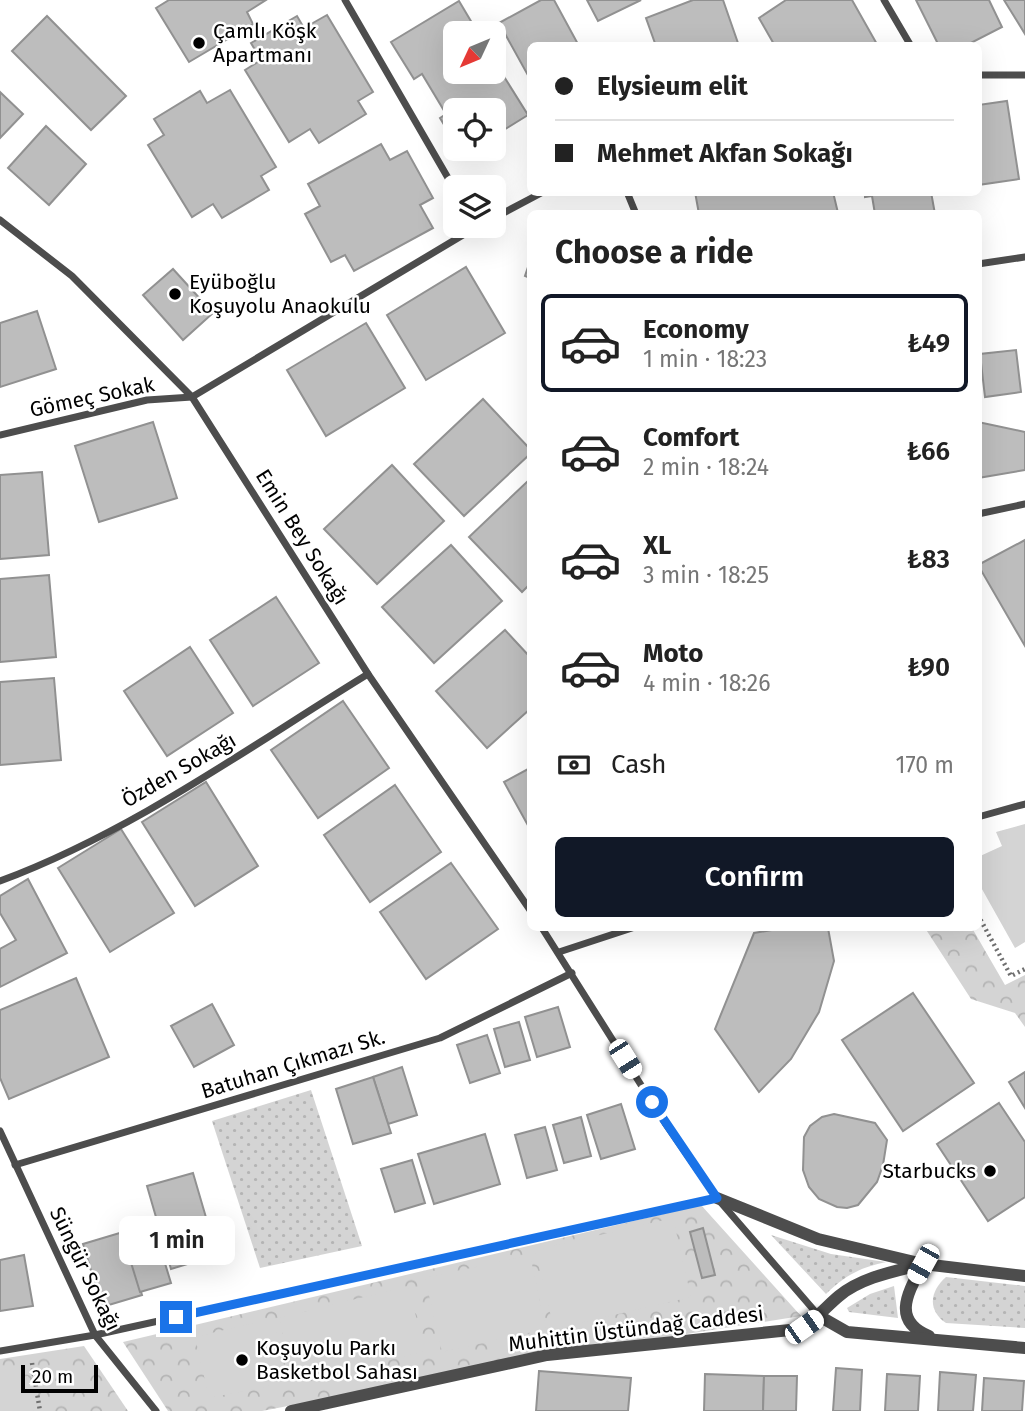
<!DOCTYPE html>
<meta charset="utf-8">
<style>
:root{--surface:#fff;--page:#f6f6f6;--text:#222;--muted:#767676;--line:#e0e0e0;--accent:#111827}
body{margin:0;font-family:"Fira Sans",sans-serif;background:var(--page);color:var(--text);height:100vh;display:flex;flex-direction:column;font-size:26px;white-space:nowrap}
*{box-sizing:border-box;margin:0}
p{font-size:23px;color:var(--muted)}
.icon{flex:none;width:38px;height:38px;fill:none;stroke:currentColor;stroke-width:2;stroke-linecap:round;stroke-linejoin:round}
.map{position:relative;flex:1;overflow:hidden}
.sheet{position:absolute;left:527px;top:210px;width:455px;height:721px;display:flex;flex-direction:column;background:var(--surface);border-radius:10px;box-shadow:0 7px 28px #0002}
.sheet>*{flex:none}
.hud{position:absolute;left:527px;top:42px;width:455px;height:154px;border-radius:10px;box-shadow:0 7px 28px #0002;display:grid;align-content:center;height:154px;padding:0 28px;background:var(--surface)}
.needle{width:46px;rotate:226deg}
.controls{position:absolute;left:443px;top:21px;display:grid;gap:14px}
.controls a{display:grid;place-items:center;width:63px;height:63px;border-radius:10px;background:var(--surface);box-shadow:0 7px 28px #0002;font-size:35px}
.scale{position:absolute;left:21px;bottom:18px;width:77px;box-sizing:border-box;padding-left:7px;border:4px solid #000;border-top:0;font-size:19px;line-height:24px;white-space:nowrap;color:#000;-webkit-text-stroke:5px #fff;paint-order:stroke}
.end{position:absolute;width:32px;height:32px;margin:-16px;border:9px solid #1a73e8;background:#fff;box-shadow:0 0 0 4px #fff}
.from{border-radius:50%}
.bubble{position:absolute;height:49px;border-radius:10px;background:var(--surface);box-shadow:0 7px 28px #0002;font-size:23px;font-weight:600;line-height:49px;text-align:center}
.car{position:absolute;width:21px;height:42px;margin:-21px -10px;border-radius:9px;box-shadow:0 0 5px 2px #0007;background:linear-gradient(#fff 24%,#345 0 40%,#fff 0 76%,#345 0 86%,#fff 0)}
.hud b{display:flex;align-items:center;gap:24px;height:66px;font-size:26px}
.hud b+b{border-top:2px solid var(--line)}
.hud i{width:18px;height:18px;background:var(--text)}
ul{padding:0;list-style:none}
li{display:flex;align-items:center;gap:21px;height:98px;margin:0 14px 10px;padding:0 14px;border:4px solid transparent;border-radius:10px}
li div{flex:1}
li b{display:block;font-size:26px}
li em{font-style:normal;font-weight:600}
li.selected{border-color:var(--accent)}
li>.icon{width:63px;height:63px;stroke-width:1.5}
h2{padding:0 28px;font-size:32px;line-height:84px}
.pay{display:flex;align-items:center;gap:18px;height:77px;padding:0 28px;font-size:26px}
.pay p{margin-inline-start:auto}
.button{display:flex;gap:14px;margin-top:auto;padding:14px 28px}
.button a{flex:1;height:80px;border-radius:10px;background:var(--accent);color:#fff;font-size:28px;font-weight:600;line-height:80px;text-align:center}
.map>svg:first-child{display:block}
</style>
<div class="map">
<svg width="1025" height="1411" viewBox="0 0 1025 1411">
<defs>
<pattern id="grass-dots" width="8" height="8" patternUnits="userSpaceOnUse" patternTransform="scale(1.75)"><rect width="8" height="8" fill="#d4d4d4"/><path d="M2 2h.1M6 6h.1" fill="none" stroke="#b4b4b4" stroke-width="1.8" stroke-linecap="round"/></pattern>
<pattern id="park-crowns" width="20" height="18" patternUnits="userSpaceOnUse" patternTransform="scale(1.75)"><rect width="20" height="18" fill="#d4d4d4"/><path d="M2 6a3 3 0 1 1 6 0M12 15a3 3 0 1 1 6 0" fill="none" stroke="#b4b4b4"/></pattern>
</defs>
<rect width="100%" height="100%" fill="#fff"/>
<g fill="url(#grass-dots)">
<polygon points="311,1090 362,1246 260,1268 212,1121"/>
<path d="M 771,1235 L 831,1254 L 886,1262 C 861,1267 844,1276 826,1294 Z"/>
<path d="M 946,1277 L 1025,1286 L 1025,1328 L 946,1323 C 927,1310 930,1291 946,1277 Z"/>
<polygon points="894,1286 898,1318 849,1312 847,1308 870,1294"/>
</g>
<g fill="url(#park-crowns)">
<polygon points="925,928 972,928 1005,985 1025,975 1025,1027 1015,1013 971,999"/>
<polygon points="701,1205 801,1316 541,1357 262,1411 168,1411 123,1342"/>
<polygon points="84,1346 128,1411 0,1411 0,1359"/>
</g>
<g fill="#d4d4d4">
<polygon points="1025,824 1025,942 1015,948 978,882 978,857 1002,846 996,832"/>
<polygon points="673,1218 691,1297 554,1329 535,1250"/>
<polygon points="530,1255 546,1329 442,1352 425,1278"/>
<polygon points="408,1286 425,1351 295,1384 279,1318"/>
<polygon points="273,1318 288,1382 209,1398 195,1337"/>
<polygon points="28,1376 34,1411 0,1411 0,1380"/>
</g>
<g fill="#bdbdbd" stroke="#919191" stroke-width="2">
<polygon points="169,0 266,0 247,12 253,24 189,62 156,8"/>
<polygon points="541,0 554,0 579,46 530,46 530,79 499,23"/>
<polygon points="587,0 641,0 598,21"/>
<polygon points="693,0 723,0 739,46 656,46 646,18"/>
<polygon points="786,0 852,0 878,46 775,46 759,18"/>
<polygon points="916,0 989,0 1002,27 965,46 939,46"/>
<polygon points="1004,0 1025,0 1025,34"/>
<polygon points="459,1 478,33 455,33 455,72 494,72 498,67 528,115 494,136 494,110 455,110 455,143 440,118 446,114 422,74 414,79 391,42"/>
<polygon points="327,15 373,92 358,101 366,114 319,143 310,129 289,142 245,70 261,60 251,43 297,16 304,28"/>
<polygon points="47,16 126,96 91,130 12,51"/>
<polygon points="230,90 276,167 261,176 269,190 222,218 213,204 192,217 148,145 164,135 154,119 200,91 207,103"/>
<polygon points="0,92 23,114 0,138"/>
<polygon points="1007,101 1019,179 978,185 978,105"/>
<polygon points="46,126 86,164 49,205 8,168"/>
<polygon points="381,144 390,160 407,151 433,198 420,205 433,228 354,271 345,255 331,262 305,214 320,206 308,184"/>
<polygon points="458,149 473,149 462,155"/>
<polygon points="695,192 833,192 838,213 699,214"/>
<polygon points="865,192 931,192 935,214 875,214 872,196 865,197"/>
<polygon points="530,261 530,278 525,276"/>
<polygon points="466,267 505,333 426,380 387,315"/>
<polygon points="173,269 213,313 183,340 143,295"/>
<polygon points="37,311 56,369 0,387 0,323"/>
<polygon points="366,323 405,388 326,436 287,370"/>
<polygon points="1016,350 1021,392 985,397 980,354"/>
<polygon points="483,399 530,449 530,454 464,516 414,464"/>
<polygon points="153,422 177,498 99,522 75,446"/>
<polygon points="978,422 1025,432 1025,470 978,478"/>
<polygon points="392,465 444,521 377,584 324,529"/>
<polygon points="42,472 49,555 0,559 0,475"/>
<polygon points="530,479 530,584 522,592 469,537"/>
<polygon points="1025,540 1025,646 978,565"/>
<polygon points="451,545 502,601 434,663 382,607"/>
<polygon points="49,575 56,657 0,662 0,579"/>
<polygon points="276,597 319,663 253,706 210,640"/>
<polygon points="505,630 530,657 530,709 487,748 436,691"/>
<polygon points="190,647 233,713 167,756 124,691"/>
<polygon points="54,678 61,760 0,765 0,682"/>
<polygon points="343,701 389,768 318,818 271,750"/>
<polygon points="530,768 530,829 504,782"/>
<polygon points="206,782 258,866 195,906 142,822"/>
<polygon points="395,785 441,852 370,902 324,835"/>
<polygon points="121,829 174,913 110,952 58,868"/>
<polygon points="451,863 498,929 426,979 380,912"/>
<polygon points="28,879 67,953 0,987 0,949 16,940 0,913 0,896"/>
<polygon points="783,928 828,928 834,961 819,1012 791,1059 759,1092 715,1029 754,933"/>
<polygon points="76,978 109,1057 9,1099 0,1078 0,1010"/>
<polygon points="913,993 974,1083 903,1131 842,1040"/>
<polygon points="212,1004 234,1045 194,1067 171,1026"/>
<polygon points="558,1007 570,1047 537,1057 525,1017"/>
<polygon points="519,1022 530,1060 505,1067 494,1029"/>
<polygon points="487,1035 500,1073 470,1083 457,1045"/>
<polygon points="402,1067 417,1115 388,1124 373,1077"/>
<polygon points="1025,1072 1025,1108 1009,1082"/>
<polygon points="373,1077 391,1133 353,1144 336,1089"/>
<polygon points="999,1103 1025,1142 1025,1197 988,1221 937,1144"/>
<polygon points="621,1104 635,1149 601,1159 587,1115"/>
<polygon points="834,1114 875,1123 887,1140 883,1165 877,1182 858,1205 847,1208 837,1207 819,1199 809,1187 803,1170 804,1137 810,1126 822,1117"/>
<polygon points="581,1117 591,1156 564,1163 553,1125"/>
<polygon points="545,1127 557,1170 527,1178 515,1135"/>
<polygon points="485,1134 500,1184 434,1204 418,1154"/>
<polygon points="412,1160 425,1203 395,1212 381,1169"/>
<polygon points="193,1173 217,1255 171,1269 147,1186"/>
<polygon points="703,1228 715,1275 702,1278 690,1232"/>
<polygon points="123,1232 142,1295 102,1307 83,1244"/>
<polygon points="156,1234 171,1283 140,1292 125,1243"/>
<polygon points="24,1255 33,1306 0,1311 0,1260"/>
<polygon points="836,1368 862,1370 860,1411 833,1411"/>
<polygon points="539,1371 631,1378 628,1411 536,1411"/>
<polygon points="940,1372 976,1375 973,1411 938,1411"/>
<polygon points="705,1374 764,1376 763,1411 704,1411"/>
<polygon points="887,1374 920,1376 918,1411 885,1411"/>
<polygon points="764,1376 797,1376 796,1411 763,1411"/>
<polygon points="984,1378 1024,1381 1022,1411 982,1411"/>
</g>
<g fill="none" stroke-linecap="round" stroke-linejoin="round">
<g stroke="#6f6f6f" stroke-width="4.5" stroke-dasharray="2 3.5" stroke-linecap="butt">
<polyline points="978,915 1011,976 1025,969"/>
<polyline points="32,1363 40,1411"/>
</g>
<g stroke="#4d4d4d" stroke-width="7">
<polyline points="345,0 455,190"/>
<polyline points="884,0 911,46"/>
<polyline points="978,75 1025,75"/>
<polyline points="627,192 636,214"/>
<polyline points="494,218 543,192"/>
<polyline points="0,220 72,276 192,397 368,674 530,910"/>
<polyline points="978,264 1025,257"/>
<polyline points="0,435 147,400 192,397 478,226"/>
<polyline points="978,514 1025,504"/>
<polyline points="978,817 1025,804"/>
<path d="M 0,881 C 132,832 249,747 368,674"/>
<polyline points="542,928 665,1123 717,1198 819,1316"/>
<polyline points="559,952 632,928"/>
<polyline points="0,1131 95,1335 156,1411"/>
<polyline points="15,1165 440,1038 572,973"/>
<polyline points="0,1351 95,1335 717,1198"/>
</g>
<g stroke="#4d4d4d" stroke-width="12">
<polyline points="717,1198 818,1239 923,1264 1025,1276"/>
<path d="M 923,1264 C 909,1291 890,1320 929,1336"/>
<polyline points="819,1316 847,1332 1025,1348"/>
<path d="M 291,1411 L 547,1355 L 790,1330 C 813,1325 822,1310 839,1296 C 862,1277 896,1271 923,1264"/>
</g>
</g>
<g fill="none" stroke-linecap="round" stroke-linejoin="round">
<polyline stroke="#1a73e8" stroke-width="9" points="176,1317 717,1198 652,1102"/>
</g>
<g fill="#000" stroke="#fff" stroke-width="2.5">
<circle cx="199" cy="43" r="7"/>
<circle cx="175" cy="294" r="7"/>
<circle cx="990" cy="1171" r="7"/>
<circle cx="242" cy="1360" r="7"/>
</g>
<g text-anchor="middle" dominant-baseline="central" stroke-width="5" stroke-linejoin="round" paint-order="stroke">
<g font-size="21" fill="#000" stroke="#fff" text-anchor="start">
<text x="213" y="31">Çamlı Köşk<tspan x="213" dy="24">Apartmanı</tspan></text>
<text x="189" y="282">Eyüboğlu<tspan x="189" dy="24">Koşuyolu Anaokulu</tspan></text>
<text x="976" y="1171" text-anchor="end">Starbucks</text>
<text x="256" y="1348">Koşuyolu Parkı<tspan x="256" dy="24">Basketbol Sahası</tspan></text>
</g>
<g font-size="21" fill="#000" stroke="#fff">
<text transform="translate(92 397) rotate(-12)">Gömeç Sokak</text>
<text transform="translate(302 537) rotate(58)">Emin Bey Sokağı</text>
<text transform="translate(179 770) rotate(-30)">Özden Sokağı</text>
<text transform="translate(293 1064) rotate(-17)">Batuhan Çıkmazı Sk.</text>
<text transform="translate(85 1269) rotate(64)">Süngür Sokağı</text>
<text transform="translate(636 1329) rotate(-7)">Muhittin Üstündağ Caddesi</text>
</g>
</g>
</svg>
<div class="controls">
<a><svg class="needle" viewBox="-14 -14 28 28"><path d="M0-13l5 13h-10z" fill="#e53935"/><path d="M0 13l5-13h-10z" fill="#767676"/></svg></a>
<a><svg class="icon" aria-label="locate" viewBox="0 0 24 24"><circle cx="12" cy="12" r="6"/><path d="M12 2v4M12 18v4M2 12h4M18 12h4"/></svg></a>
<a><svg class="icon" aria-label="layers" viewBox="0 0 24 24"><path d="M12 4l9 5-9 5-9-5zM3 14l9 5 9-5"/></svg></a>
</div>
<div class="scale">20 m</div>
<i class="end from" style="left:652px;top:1102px"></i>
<i class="end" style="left:176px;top:1317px"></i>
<div class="bubble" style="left:119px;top:1216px;width:116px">1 min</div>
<i class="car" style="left:625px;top:1059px;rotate:148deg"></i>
<i class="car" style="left:923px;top:1264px;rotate:209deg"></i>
<i class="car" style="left:804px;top:1327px;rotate:55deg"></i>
<div class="hud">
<b><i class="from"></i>Elysieum elit</b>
<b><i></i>Mehmet Akfan Sokağı</b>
</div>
<section class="sheet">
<h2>Choose a ride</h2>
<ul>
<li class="selected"><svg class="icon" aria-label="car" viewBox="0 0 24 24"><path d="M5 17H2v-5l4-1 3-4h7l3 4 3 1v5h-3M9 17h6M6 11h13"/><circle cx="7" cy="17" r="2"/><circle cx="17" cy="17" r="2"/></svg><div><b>Economy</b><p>1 min · 18:23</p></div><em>₺49</em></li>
<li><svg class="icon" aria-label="car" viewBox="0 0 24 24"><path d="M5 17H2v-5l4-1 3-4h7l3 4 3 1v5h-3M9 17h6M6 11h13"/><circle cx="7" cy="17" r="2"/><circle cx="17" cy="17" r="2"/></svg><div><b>Comfort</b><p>2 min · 18:24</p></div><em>₺66</em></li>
<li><svg class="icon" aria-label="car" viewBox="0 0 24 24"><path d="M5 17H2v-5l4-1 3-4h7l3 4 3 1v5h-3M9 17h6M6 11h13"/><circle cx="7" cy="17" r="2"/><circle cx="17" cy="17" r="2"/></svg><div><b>XL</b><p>3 min · 18:25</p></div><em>₺83</em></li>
<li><svg class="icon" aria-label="car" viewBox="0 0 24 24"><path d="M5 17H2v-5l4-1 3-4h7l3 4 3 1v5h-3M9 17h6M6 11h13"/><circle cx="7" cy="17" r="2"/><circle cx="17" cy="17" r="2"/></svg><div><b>Moto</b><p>4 min · 18:26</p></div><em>₺90</em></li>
</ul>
<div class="pay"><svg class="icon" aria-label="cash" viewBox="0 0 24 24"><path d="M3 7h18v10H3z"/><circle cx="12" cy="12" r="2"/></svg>Cash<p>170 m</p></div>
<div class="button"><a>Confirm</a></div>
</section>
</div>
